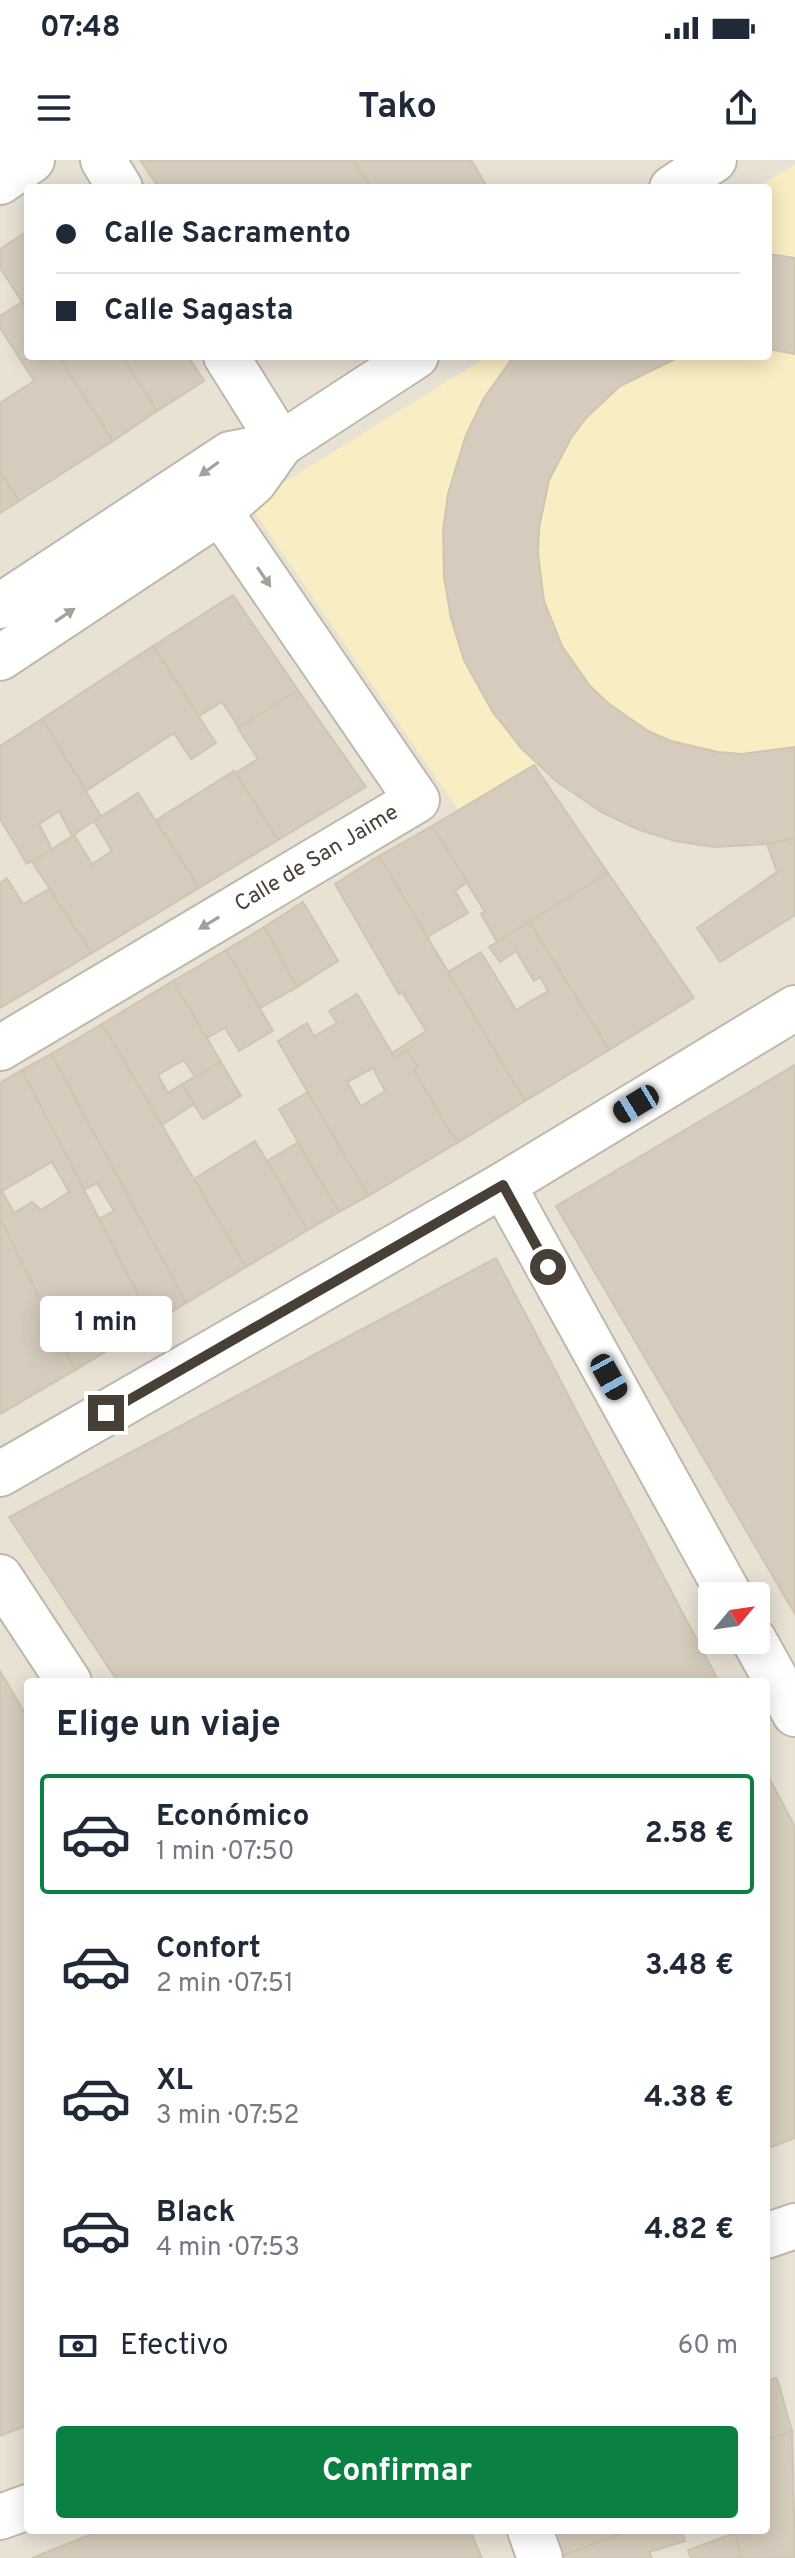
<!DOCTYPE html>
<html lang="es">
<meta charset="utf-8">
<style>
:root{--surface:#fff;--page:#f6f6f7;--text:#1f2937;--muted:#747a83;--line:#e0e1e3;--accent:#0b8043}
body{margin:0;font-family:Overpass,sans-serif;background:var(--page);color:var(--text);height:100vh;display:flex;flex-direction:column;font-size:30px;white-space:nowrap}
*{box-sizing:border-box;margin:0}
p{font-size:26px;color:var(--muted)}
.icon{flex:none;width:44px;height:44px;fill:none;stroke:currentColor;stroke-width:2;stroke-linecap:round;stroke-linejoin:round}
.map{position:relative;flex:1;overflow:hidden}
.details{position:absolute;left:24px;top:1518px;width:746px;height:856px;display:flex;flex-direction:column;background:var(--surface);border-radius:8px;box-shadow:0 4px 20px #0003}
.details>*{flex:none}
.hud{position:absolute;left:24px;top:24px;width:748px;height:176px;border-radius:8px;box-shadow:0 4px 20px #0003;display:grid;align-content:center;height:176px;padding:0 32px;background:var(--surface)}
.needle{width:52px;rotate:61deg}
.fabs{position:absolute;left:698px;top:1422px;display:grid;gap:16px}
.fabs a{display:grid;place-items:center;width:72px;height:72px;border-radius:8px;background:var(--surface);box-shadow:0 4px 20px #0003;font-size:40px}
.end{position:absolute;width:36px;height:36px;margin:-18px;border:10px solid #484036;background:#fff;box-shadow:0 0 0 4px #fff}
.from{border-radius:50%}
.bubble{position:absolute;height:56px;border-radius:8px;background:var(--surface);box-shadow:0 4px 20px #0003;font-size:26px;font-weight:700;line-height:56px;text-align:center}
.car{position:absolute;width:24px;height:48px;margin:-24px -12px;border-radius:10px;box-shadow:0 0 6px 2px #0007;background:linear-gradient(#222 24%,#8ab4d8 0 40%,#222 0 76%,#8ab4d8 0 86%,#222 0)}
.hud b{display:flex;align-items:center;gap:28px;height:76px;font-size:30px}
.hud b+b{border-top:2px solid var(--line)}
.hud i{width:20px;height:20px;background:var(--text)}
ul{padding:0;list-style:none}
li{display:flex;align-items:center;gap:24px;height:120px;margin:0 16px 12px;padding:0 16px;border:4px solid transparent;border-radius:8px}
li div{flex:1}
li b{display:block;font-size:30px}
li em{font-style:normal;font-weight:700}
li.on{border-color:var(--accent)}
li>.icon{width:72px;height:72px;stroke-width:1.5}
h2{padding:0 32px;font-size:36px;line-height:96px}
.pay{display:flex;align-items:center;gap:20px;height:88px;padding:0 32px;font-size:30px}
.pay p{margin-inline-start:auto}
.primary-button{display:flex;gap:16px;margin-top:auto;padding:16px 32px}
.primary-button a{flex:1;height:92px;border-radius:8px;background:var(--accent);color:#fff;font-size:32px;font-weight:700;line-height:92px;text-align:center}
.status{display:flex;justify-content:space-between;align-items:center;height:56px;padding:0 40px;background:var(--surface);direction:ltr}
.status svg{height:22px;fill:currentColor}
header{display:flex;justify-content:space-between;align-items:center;height:104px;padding:0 32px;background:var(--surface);font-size:36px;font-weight:700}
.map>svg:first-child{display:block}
</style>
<div class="status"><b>07:48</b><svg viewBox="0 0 49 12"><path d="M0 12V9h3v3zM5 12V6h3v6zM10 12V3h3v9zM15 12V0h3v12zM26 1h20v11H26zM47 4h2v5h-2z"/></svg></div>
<header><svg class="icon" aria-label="menu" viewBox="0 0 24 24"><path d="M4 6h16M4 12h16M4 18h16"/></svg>Tako<svg class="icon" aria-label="share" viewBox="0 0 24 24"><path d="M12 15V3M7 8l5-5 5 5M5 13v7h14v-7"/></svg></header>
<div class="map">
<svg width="795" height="2398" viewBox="0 0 795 2398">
<rect width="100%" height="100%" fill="#f4f0e8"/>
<path fill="#e8e2d5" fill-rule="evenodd" d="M 0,0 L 795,0 L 795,2398 L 0,2398 ZM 28,28 L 768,28 L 768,196 L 28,196 ZM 712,1436 L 756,1436 L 756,1480 L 712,1480 ZM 28,1522 L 766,1522 L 766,2370 L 28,2370 Z"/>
<g fill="#f9edc3">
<polygon points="795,4 795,98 772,95 768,81 768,28 756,28"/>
<path d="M 768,189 L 795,194 L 795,587 C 592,644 449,386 604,241 C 624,222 655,200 683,196 C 710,193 740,196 768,196 Z"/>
<path d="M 488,196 L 514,196 C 411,319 423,491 536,603 L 458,650 L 249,344 Z"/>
</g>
<g fill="#d6ccbd" stroke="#d1c4b0" stroke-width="2" fill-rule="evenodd">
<polygon points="140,0 353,0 372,28 159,28"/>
<polygon points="353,0 471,0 488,28 372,28"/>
<polygon points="28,71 28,151 0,108 0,89"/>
<polygon points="768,94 795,98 795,194 768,189"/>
<polygon points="22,142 28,151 28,196 58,196 113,281 19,341 0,312 0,243 34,221 0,168 0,156"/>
<polygon points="58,196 122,196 157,251 113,281"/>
<polygon points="122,196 188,196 204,221 157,251"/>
<polygon points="514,196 681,196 620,226 585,259 571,278 549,320 539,368 538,393 544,441 562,486 590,526 608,543 648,571 671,581 718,592 742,594 795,587 795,678 767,684 714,687 675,681 637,669 601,652 556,621 521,588 492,551 464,500 451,458 444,417 443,371 448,334 466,275 484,238"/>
<polygon points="0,312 19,341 0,353"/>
<polygon points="233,435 298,530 239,568 222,542 199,556 153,486"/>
<polygon points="153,486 216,583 191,599 174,573 86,631 42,559"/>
<polygon points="298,530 366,627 278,680 235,613 258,599 238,568"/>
<polygon points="42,559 101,656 72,676 59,651 39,664 52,689 27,704 0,659 0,586"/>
<polygon points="534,605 608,713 497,782 481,754 485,752 432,666"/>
<polygon points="234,611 278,680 199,728 156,660"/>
<polygon points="138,633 199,728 92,793 32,702 74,675 92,704 112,691 94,661"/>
<polygon points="432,666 467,722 455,731 468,753 427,777 379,696"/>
<polygon points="795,678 795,755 720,802 697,768 777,712 767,684"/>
<polygon points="379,696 525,941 457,983 413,909 417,907 408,890 395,898 392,893 426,871 402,832 399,834 335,724"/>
<polygon points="608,713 694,838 609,890 529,762"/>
<polygon points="7,718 23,744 49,729 92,793 0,848 0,723"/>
<polygon points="303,742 338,801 297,827 264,767"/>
<polygon points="529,762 609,890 525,941 448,812 481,792 516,850 548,831 540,817 534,821 516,791 500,802 489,787"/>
<polygon points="264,767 297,827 260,848 226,790"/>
<polygon points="226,790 273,871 239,891 225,868 207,878 173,821"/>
<polygon points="173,821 221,902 195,917 184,900 158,915 168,933 182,924 194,944 162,965 102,864"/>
<path d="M 357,834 L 395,898 L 408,890 L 417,907 L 413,909 L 457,983 L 368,1036 L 278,881 L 307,863 L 314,876 L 337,863 L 329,851 ZM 373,908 L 385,931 L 361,946 L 347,922 Z"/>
<polygon points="102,864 246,1107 186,1143 51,894"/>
<polygon points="51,894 186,1143 153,1163 99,1059 114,1051 97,1023 84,1030 22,910"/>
<polygon points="221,902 241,936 203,959 182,924"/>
<polygon points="795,905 795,1454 556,1046"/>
<path d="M 22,910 L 153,1163 L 75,1210 L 0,1058 L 0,923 ZM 52,1002 L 69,1032 L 41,1050 L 32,1042 L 14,1053 L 2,1031 Z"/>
<polygon points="308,932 368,1036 339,1052 279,949"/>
<polygon points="255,981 308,1070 246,1107 194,1019"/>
<polygon points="297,983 339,1052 308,1070 267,1001"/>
<polygon points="0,1058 75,1210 0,1254"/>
<polygon points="496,1098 719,1522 118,1522 9,1357"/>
<polygon points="0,1511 28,1558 28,2265 0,2276"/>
<polygon points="766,1612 795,1667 795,1978 766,1989"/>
<polygon points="777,2218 792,2271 766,2280 766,2221"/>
<polygon points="792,2271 795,2398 741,2398 734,2370 766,2370 766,2280"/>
<polygon points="102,2370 470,2370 482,2398 32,2398"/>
<polygon points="543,2370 622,2370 623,2373 556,2398"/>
<polygon points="622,2370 682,2370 685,2381 649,2392 652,2398 556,2398 623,2373"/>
<polygon points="735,2373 741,2398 691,2398 688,2390"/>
</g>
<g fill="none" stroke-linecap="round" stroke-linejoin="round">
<g stroke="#c0b8aa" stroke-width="48">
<g id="street">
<polyline points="103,0 120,28"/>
<polyline points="0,22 32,0"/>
<polyline points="672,28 714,0"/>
<polyline points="226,196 281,284"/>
<polyline points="0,446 230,294 281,284"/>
<polyline points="0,498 220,352 254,322 281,284 416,196"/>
<polyline points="0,888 417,640 220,352"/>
<polyline points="503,1025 730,1436"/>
<polyline points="0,1314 503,1025 795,848"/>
<polyline points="0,1417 69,1522"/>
<polyline points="754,1480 795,1554"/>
<polyline points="766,2076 795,2066"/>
<polyline points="0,2357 28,2347"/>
<polyline points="530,2370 540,2398"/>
</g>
</g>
<use href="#street" stroke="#fff" stroke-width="44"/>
</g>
<defs><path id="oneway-solid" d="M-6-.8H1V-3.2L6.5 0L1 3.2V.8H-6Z" transform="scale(2)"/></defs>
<g fill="#a4a09a">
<use href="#oneway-solid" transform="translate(209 309) rotate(144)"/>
<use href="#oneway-solid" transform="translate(264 417) rotate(56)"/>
<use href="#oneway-solid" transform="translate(65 455) rotate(-34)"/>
<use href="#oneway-solid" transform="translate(209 763) rotate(149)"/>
</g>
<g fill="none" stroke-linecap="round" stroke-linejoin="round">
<polyline stroke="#484036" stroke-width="10" points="106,1253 503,1025 548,1107"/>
</g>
<g text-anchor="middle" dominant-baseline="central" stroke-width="6" stroke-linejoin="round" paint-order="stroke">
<g font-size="22" fill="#484036" stroke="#fff">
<text transform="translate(317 699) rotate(-31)">Calle de San Jaime</text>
</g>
</g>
</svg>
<div class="fabs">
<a><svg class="needle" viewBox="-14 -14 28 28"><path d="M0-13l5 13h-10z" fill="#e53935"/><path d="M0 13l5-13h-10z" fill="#747a83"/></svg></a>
</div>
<i class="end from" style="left:548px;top:1107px"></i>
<i class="end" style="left:106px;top:1253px"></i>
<div class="bubble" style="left:40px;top:1136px;width:132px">1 min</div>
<i class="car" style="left:636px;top:944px;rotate:239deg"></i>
<i class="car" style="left:609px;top:1217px;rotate:151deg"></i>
<div class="hud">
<b><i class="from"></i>Calle Sacramento</b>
<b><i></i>Calle Sagasta</b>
</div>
<section class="details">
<h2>Elige un viaje</h2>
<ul>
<li class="on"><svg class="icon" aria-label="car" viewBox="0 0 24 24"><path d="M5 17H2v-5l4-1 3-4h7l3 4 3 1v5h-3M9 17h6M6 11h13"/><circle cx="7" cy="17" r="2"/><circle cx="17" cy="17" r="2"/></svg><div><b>Económico</b><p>1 min · 07:50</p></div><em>2.58 €</em></li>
<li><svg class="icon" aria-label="car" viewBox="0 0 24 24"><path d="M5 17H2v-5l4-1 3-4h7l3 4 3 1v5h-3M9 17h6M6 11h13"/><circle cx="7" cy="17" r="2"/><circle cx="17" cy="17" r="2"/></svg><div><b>Confort</b><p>2 min · 07:51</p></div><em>3.48 €</em></li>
<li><svg class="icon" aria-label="car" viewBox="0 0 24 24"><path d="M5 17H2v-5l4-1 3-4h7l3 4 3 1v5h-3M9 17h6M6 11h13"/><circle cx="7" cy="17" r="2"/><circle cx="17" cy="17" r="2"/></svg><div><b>XL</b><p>3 min · 07:52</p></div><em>4.38 €</em></li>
<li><svg class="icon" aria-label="car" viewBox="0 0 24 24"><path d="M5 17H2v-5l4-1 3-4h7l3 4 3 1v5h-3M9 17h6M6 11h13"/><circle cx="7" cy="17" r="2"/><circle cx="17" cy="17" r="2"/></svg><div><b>Black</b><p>4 min · 07:53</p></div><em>4.82 €</em></li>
</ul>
<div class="pay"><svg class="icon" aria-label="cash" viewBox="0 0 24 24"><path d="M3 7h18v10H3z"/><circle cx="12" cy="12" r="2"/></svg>Efectivo<p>60 m</p></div>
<div class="primary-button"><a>Confirmar</a></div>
</section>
</div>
